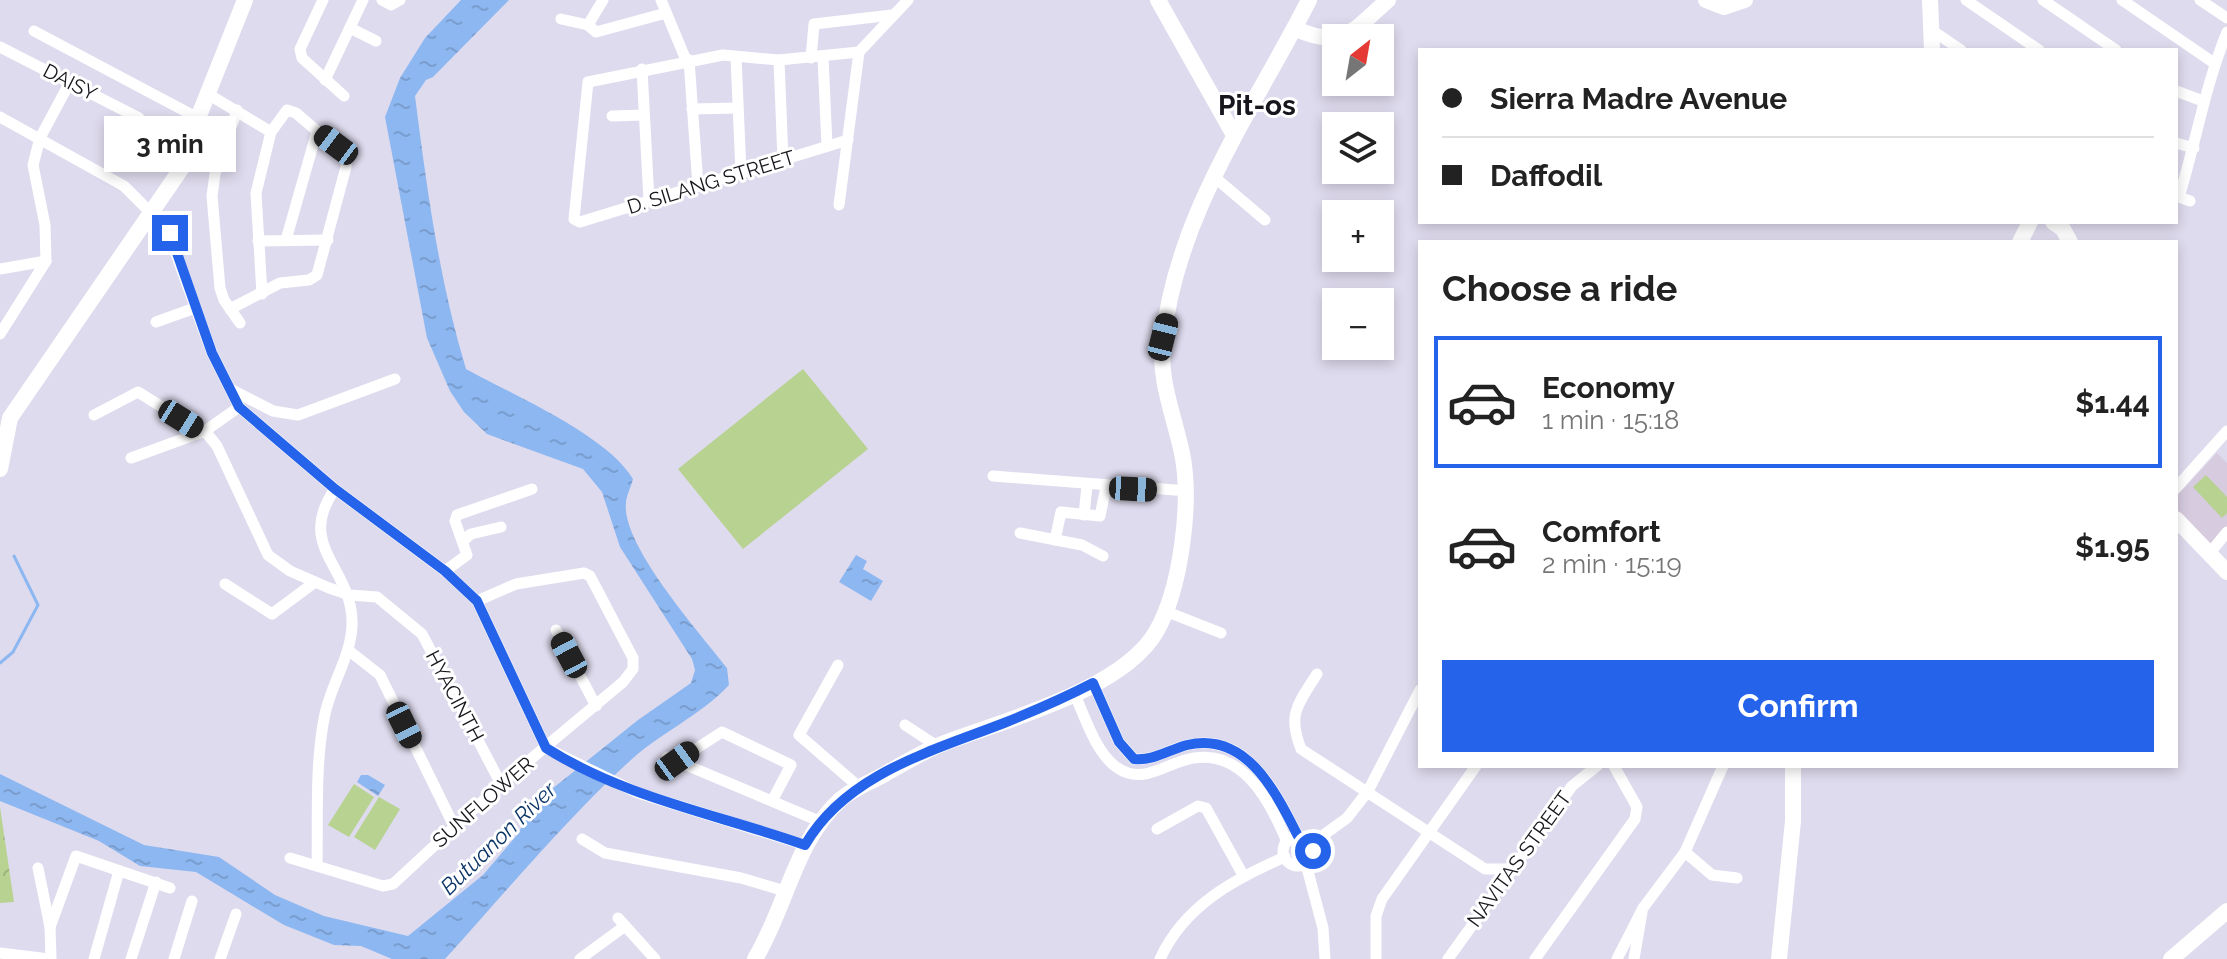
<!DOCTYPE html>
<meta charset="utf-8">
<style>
:root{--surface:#fff;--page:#f2f2f2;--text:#222;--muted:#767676;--line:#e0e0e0;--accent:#2563eb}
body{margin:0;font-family:Raleway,sans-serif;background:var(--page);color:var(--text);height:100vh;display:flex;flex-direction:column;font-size:30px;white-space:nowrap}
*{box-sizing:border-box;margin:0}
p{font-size:26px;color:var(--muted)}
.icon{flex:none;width:44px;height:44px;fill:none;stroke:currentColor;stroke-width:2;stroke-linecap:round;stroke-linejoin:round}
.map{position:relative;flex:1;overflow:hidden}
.side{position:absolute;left:1418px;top:240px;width:760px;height:528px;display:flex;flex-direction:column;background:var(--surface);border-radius:0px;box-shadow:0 4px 12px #0003}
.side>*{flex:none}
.guide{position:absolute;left:1418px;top:48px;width:760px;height:176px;border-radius:0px;box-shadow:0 4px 12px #0003;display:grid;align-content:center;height:176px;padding:0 24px;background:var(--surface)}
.needle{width:52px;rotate:31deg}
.buttons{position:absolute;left:1322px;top:24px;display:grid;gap:16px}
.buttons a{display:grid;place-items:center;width:72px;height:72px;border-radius:0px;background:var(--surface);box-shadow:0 4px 12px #0003;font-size:40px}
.end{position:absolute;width:36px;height:36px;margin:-18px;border:10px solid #2563eb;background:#fff;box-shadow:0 0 0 4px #fff}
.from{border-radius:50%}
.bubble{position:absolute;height:56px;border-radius:0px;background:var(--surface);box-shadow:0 4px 12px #0003;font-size:26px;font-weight:700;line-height:56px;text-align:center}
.car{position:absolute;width:24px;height:48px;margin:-24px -12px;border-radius:10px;box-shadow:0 0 6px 2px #0007;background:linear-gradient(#222 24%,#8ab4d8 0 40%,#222 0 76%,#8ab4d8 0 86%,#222 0)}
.guide b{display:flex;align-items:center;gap:28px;height:76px;font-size:30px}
.guide b+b{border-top:2px solid var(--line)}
.guide i{width:20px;height:20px;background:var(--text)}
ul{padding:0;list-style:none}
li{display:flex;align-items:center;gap:24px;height:132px;margin:0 16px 12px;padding:0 8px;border:4px solid transparent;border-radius:0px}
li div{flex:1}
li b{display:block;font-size:30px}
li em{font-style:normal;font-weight:700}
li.on{border-color:var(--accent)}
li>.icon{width:72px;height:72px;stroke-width:1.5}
h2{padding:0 24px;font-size:36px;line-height:96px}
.button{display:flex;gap:16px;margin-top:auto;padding:16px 24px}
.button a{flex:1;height:92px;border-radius:0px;background:var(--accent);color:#fff;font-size:32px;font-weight:700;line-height:92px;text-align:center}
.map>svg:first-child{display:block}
</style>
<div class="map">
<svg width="2227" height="959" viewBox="0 0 2227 959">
<defs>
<pattern id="forest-crowns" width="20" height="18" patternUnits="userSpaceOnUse" patternTransform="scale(2)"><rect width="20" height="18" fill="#b8d291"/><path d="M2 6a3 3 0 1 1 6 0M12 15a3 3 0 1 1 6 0" fill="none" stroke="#9db47c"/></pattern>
<pattern id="water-ripples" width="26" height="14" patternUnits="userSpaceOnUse" patternTransform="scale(2)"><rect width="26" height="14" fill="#8db7f1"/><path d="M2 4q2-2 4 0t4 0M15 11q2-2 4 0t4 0" fill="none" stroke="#799dce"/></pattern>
</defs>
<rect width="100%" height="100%" fill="#dfdbee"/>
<polygon fill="#d7cbdf" points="2217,453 2227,463 2227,526 2210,548 2176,513 2176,497"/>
<g fill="#b8d291">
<polygon points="803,369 868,449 743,549 678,469"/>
<polygon points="2206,475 2227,497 2227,513 2222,518 2193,487"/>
<polygon points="354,784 374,797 349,837 328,825"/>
<polygon points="379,797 400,809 375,850 354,837"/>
</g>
<polygon fill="url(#forest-crowns)" points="0,807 14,902 0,903"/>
<g fill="url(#water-ripples)">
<path d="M 461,0 L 509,0 L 433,77 L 426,80 L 415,96 C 427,189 439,280 466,369 C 513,395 607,435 633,479 C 631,487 626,496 626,503 C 621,545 701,634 727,668 L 729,685 C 701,715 662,732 632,759 C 565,820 506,892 445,959 L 392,959 L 361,946 L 334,945 L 284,925 L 196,872 L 140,866 L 99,841 L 0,801 L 0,774 L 144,845 L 219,857 L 275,895 L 324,916 L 408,936 L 483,875 L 517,835 L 537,801 L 638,720 L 691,683 L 695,670 L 692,659 L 620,547 L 602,492 L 583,469 L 487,434 L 464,412 L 450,391 L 427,338 L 385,117 L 400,78 L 425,38 Z"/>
<polygon points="856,555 867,561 863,569 883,581 871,601 839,582"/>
<polygon points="361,775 368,775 385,785 378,796 357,782"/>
</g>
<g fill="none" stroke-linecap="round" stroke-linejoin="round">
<polyline stroke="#8db7f1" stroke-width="3" points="0,663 13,652 38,605 14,556"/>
<g stroke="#fff" stroke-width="11">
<polyline points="323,0 300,49 302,58 344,96"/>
<polyline points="382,0 391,5 400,0"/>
<polyline points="661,0 686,60"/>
<polyline points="1966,0 2039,50"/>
<polyline points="2043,0 2116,50"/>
<polyline points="2122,0 2214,63"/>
<polyline points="2200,0 2227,18"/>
<polyline points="561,19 588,25 596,32 666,13"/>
<polyline points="588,25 603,0"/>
<polyline points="350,28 376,41"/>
<polyline points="1930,29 1961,50"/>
<polyline points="34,31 198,118"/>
<polyline points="0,47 139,118"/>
<polyline points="859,52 908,0"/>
<polyline points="736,57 741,173"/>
<polyline points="823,57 827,146"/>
<polyline points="811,58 814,24 892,15"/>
<polyline points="689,60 698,186"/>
<polyline points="779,60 783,160"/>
<polyline points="642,69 649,201"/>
<polyline points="325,80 363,0"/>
<polyline points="2176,91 2203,101"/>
<polyline points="208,94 271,132"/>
<polyline points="692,109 738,108"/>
<polyline points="237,110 215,174 212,196 220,288 224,300 240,323"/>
<polyline points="612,116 644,115"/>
<polyline points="0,117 124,186 167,229 212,353 239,407 335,489 445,571 477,601 546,748 638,793 805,845"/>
<polyline points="848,140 580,222 574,219 588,82 723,55 779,60 859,52"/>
<polyline points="2176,143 2194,148"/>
<polyline points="1212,175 1265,220"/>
<path d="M 2190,201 L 2179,197 C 2196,142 2205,86 2227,32"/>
<polyline points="839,205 859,52"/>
<polyline points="286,240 317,131"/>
<polyline points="258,241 328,240"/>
<polyline points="0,269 46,261"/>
<polyline points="230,309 280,283 309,280 317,275 346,167 346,156 296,113 287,110 271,132 256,193 262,294"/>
<polyline points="156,322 195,308"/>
<polyline points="0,334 46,261 45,225 33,165 40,138 70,82"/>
<polyline points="232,390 273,411 298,415 395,379"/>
<polyline points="94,415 138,392 202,432"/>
<polyline points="205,431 217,446 268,555 290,571 329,588 350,595 377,597 422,634 501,784"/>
<polyline points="131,458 205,431 239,407"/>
<polyline points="993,476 1188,491"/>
<polyline points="2176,488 2227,431"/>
<polyline points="1084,515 1087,486"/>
<polyline points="1020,533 1082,545 1103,556"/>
<polyline points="464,540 471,534 501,527"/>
<polyline points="1055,540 1061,512 1100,516 1106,487"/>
<polyline points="2209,554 2227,532"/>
<polyline points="445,571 467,555 455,521 457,515 532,489"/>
<polyline points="225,584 272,614 315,582"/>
<polyline points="1165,611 1221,633"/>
<polyline points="556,630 596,706"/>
<polyline points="348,650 380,675 454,826"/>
<polyline points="838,665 799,735 859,787"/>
<path d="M 1317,674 C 1298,704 1287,714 1301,749 L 1485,869 L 1509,869"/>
<path d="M 1093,683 L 1119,742 L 1134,759 C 1154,761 1169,749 1187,745 C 1247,731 1276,793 1298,836"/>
<path d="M 1074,693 C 1086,718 1098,764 1128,773 C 1147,779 1165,766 1182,761 C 1239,742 1269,798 1287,842"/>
<polyline points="905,725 937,746"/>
<polyline points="667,757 819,821"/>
<polyline points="677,761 722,732 791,765 772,801"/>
<polyline points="1157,829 1198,806 1206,808 1243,875"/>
<circle cx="1298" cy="851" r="15"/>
<polyline points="582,839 605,853 741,878 785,891"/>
<polyline points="1311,844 1347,818 1368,791 1420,690"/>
<polyline points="1685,852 1712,875 1737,878"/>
<polyline points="290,858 383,886 393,884 501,784 623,682 633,669 633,658 590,576 584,573 516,584 477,601"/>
<polyline points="1306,864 1323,928 1325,959"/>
<path d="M 317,866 C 318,818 315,766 324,719 C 329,687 351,658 352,625 C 354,568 294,547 335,489"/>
<polyline points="38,868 50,927 51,959"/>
<polyline points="618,918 655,959"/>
<polyline points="50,927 76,856 170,888"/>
<polyline points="0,953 49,959"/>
<polyline points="94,959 119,871"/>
<polyline points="131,959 156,882"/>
<polyline points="174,959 192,901"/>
<polyline points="220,959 236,914"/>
<polyline points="580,959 625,926"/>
<path d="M 1160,959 C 1184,906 1234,879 1285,857"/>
<polyline points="1376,959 1376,916 1382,899 1476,766"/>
<polyline points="1448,959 1572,786 1597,766"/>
<polyline points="1535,959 1635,819 1637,807 1614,766"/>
<polyline points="1617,959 1643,908 1685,852 1723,766"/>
<polyline points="1634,959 1642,912"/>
</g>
<g stroke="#fff" stroke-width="16">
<polyline points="1158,0 1234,135"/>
<polyline points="1706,0 1724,7 1745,0"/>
<polyline points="1930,0 1932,50"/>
<path d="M 1296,29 C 1343,50 1353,31 1388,0"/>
<polyline points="2053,222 2063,229 2070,242"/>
<polyline points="2020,242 2030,222"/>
<polyline points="0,469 10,418 192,153 198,118 245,0"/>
<polyline points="2176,519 2227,572"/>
<path d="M 755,959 C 787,906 794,842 841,799 C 854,788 869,783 883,775 C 901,765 919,754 937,746 C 999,721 1121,692 1156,632 C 1181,589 1192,502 1182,453 C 1174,415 1158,379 1163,340 C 1177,213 1253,110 1309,0"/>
<polyline points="1779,959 1793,821 1793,766"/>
<polyline points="2171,959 2227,911"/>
</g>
</g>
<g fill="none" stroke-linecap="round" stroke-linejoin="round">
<path stroke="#2563eb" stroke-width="10" d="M 170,233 L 212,353 L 239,407 L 335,489 L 445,571 L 477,601 L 546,748 C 625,798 717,814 805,845 C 846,774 932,751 1004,723 C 1034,711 1064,698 1093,683 L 1119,742 L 1134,759 C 1154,761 1168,750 1187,745 C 1247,731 1276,793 1298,836 L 1309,840 L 1313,851"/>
</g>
<g text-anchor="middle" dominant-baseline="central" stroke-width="6" stroke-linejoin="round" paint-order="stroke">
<g font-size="20" fill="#17161c" stroke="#fff">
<text transform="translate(70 82) rotate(27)">DAISY</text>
<text transform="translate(711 182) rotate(-17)">D. SILANG STREET</text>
<text transform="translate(455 696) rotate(62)">HYACINTH</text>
<text transform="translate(483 802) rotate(-41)">SUNFLOWER</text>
<text transform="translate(1519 859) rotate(-54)">NAVITAS STREET</text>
</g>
<g font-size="22" font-style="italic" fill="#0b3467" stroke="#fff">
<text transform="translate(498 838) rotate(-44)">Butuanon River</text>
</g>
<g font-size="28" font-weight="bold" fill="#17161c" stroke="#fff">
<text x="1257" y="105">Pit-os</text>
</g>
</g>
</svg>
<div class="buttons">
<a><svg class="needle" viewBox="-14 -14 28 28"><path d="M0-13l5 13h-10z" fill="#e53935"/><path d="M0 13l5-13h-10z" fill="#767676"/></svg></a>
<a><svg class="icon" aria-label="layers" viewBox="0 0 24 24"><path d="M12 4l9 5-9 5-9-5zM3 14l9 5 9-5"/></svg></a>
<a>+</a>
<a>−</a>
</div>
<i class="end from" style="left:1313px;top:851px"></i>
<i class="end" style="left:170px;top:233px"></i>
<div class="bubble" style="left:104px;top:116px;width:132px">3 min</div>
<i class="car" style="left:336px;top:145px;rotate:307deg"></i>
<i class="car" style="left:1163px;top:337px;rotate:14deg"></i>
<i class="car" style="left:181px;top:419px;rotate:122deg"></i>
<i class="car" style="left:1133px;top:489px;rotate:93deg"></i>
<i class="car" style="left:569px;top:655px;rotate:332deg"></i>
<i class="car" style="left:404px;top:725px;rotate:154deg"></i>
<i class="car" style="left:677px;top:761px;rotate:54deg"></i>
<div class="guide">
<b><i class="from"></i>Sierra Madre Avenue</b>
<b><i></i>Daffodil</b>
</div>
<section class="side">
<h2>Choose a ride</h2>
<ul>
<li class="on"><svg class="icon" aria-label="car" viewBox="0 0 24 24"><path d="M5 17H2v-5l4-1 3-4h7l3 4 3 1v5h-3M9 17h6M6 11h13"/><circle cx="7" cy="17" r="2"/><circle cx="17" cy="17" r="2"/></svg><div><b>Economy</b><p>1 min · 15:18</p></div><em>$1.44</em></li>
<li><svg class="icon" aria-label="car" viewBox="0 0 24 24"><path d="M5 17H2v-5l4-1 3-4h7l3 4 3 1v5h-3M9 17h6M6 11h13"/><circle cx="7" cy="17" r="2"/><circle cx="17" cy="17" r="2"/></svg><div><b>Comfort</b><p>2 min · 15:19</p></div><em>$1.95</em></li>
</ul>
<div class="button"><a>Confirm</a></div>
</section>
</div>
